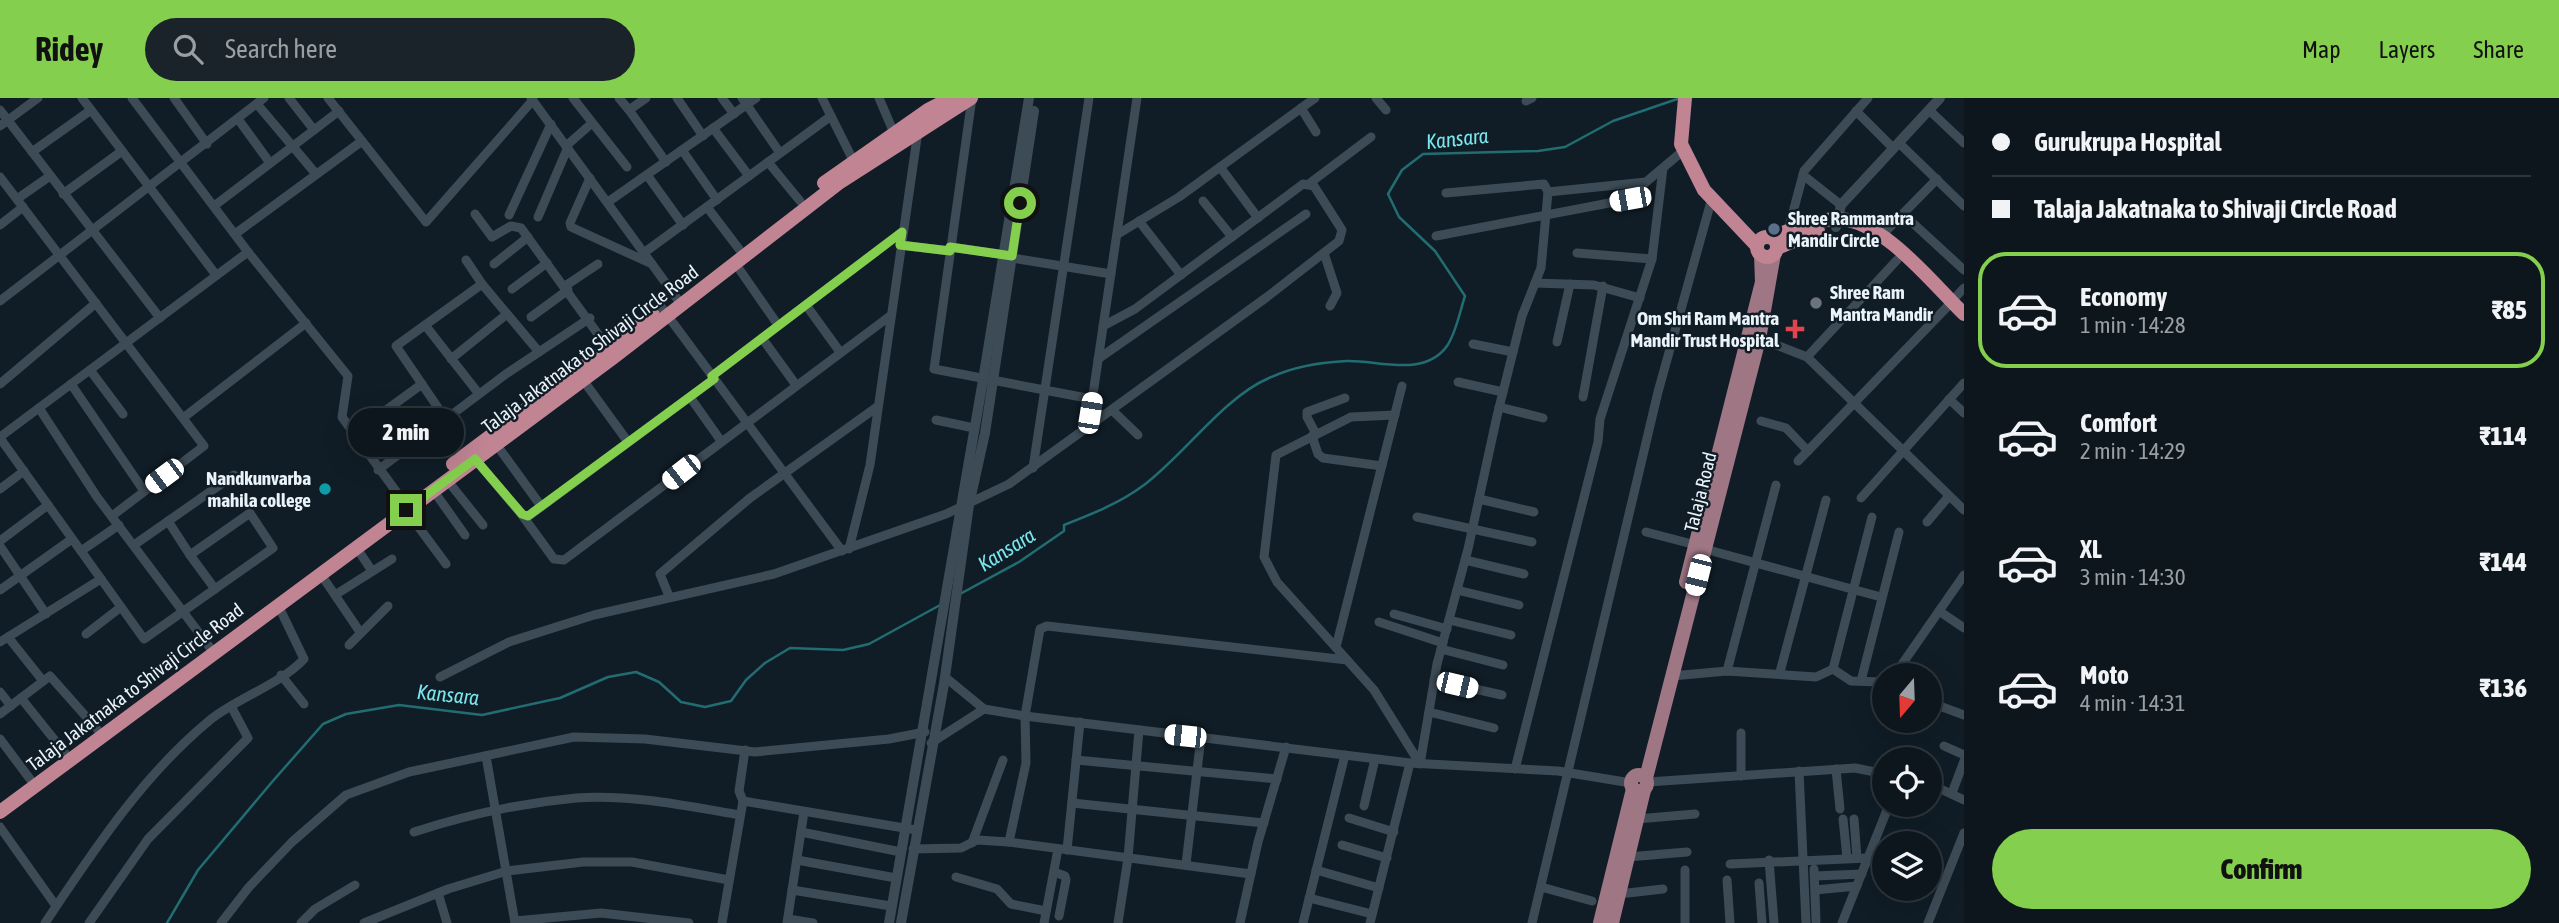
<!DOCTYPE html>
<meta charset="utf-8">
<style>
:root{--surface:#0c161c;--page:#1a2329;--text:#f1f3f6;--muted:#9a9fa3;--line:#2c353b;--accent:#84cf4d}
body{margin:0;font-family:"Asap Condensed",sans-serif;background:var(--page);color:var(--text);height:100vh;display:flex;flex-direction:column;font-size:26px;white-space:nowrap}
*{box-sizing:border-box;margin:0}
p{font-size:23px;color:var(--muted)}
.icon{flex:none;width:38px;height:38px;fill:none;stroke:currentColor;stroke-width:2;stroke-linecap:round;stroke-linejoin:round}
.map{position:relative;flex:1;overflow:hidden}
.details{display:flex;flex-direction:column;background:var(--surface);width:595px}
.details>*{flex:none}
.guide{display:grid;align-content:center;height:154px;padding:0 28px;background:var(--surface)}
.needle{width:46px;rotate:199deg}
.buttons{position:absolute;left:1872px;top:565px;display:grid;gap:14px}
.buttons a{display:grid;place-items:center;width:70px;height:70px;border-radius:50%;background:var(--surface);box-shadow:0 7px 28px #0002,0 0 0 2px var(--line);font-size:35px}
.end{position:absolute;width:32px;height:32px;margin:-16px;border:9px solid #84cf4d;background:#111;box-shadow:0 0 0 4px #111}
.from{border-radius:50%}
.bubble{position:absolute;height:49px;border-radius:24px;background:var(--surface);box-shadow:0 7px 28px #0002,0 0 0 2px var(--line);font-size:23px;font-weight:800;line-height:49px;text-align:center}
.car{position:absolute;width:21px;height:42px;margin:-21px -10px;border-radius:9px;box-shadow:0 0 5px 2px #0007;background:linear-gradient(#fff 24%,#345 0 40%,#fff 0 76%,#345 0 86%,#fff 0)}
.guide b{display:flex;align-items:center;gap:24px;height:66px;font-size:26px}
.guide b+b{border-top:2px solid var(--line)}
.guide i{width:18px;height:18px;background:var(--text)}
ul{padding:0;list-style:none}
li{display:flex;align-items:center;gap:21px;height:116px;margin:0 14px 10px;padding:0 14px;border:4px solid transparent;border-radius:28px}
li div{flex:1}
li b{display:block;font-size:26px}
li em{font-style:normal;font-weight:800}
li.on{border-color:var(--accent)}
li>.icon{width:63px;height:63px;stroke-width:1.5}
.button{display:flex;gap:14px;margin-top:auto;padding:14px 28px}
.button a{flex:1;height:80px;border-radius:42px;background:var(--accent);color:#111;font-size:28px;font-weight:800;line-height:80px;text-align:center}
header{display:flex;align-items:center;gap:42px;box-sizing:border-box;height:98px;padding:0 35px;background:var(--accent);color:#111}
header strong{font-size:33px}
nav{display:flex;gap:38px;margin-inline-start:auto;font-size:24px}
.search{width:490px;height:63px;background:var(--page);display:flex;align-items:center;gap:18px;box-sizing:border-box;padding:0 24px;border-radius:38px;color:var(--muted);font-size:26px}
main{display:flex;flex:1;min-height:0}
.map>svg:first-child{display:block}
</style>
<header>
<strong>Ridey</strong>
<div class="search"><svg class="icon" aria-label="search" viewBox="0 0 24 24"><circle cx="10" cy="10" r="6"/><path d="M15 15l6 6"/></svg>Search here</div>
<nav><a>Map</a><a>Layers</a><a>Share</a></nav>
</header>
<main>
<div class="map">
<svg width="1964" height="825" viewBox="0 0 1964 825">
<rect width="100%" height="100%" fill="#101d26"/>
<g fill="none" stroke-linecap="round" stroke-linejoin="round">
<g stroke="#226d71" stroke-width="2.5">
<path d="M 960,496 L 1019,464 L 1064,433 L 1064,427 C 1092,416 1120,405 1144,387 C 1185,356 1223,300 1269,280 C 1293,269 1321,264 1347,263 C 1378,262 1424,280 1447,248 C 1456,235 1460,213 1465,198 L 1435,153 L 1399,119 L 1388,96 L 1402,72 L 1423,56 L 1538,53 L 1565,49 L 1613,23 L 1680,0"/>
<polyline points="167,825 198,772 272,684 323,626 346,616 399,607 482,617 560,600 608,579 636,574 659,584 681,604 705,609 731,603 746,582 765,565 790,550 843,552 869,546 942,506"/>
</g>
<g stroke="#3d4b56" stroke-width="9">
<polyline points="82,0 216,177"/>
<polyline points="132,0 248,154 348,278 342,319 403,403"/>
<polyline points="174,0 207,46"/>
<polyline points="289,0 314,32"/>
<polyline points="328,0 426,124 533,2"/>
<polyline points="531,0 681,206"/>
<polyline points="573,0 627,69"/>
<polyline points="619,0 629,12"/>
<polyline points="646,0 629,12 666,64"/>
<polyline points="677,0 703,38"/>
<polyline points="722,0 734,16"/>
<polyline points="742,0 780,55"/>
<polyline points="822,0 853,62"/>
<polyline points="879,0 894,35"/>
<polyline points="972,0 934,271 1092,301"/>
<polyline points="1376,0 1386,12"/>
<polyline points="1526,3 1532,0"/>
<polyline points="257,6 316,76"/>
<polyline points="1301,10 1316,34"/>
<polyline points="0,12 160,220"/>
<polyline points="1929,12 1964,45"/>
<polyline points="1856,13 1893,50"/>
<polyline points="238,21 270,65"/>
<polyline points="0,28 38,0"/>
<polyline points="713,30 749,78"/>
<polyline points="1899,45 1964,108"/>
<polyline points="566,48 592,25"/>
<polyline points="682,52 717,102"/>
<polyline points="32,54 91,12"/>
<polyline points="768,64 800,103"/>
<polyline points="1220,69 1258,120"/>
<polyline points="647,77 683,127"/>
<polyline points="1803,77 1841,107"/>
<polyline points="0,79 204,348 112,418"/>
<polyline points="590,80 570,125 571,129 652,166"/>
<polyline points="1310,85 1371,39"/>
<polyline points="1548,94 1646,84 1684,52"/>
<polyline points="63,96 122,53"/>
<polyline points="17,101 50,78"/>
<polyline points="1203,103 1232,139"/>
<polyline points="608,104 756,0"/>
<polyline points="214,108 339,13"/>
<polyline points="707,109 739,151"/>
<polyline points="475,116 492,139 511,128 521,130 608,250"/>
<polyline points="1903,116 1964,172"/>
<polyline points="509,117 551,26"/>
<polyline points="538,119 568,49"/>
<polyline points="1139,123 1181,177"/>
<polyline points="0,127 23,109"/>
<polyline points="1788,133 1804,73 1868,0"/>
<polyline points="235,136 362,43"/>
<polyline points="1118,136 1179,99 1315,0"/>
<polyline points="1882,137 1937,81"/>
<polyline points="1436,138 1630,101 1646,84"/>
<polyline points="900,147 950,153"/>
<polyline points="950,149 1007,157"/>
<polyline points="645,154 831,18"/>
<polyline points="1324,155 1337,195 1330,208"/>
<polyline points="1577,155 1652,161"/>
<polyline points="1012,160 1111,176"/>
<polyline points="466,162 482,186"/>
<polyline points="1897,162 1807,259 1964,412"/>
<polyline points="735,165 778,227"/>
<polyline points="494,166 528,139"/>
<polyline points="1535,185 1594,187 1640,200"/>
<polyline points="565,188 598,166"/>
<polyline points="512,191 547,165"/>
<polyline points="0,203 264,0"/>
<polyline points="1951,204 1964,190"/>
<polyline points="806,207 840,254"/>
<polyline points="662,210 842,453"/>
<polyline points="531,219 568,192"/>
<polyline points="425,227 479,296"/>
<polyline points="1756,239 1807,259"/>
<polyline points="762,240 796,287"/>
<polyline points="1557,244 1570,186"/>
<polyline points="1473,246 1513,254"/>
<polyline points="451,261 507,216"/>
<polyline points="1098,261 1306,116"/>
<polyline points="90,272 123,316"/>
<polyline points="712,278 902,134"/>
<polyline points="583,282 628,344"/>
<polyline points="1458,284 1503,294"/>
<polyline points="0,286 96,205"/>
<polyline points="71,286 144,393"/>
<polyline points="690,299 721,343"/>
<polyline points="1583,299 1603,188"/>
<polyline points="1949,301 1964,315"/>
<polyline points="1499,309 1543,320"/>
<polyline points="39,310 97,399 214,555"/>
<polyline points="1112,312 1138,337"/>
<polyline points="1395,317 1351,319 1276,357 1264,459 1277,484 1374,592 1420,666 1437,566 1468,451 1497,318 1522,218 1541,170 1548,94 1544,86 1446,95"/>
<polyline points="183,320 306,225"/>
<polyline points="445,320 396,248 482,186 539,254"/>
<polyline points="936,322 974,330"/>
<polyline points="1761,323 1786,330 1808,353"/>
<polyline points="1088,330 1137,0"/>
<polyline points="1316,336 1307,319 1307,314 1345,300"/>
<polyline points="352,337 422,286"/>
<polyline points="1312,338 1318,356 1323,360 1382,368"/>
<polyline points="0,339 248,154"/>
<polyline points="0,340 144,541 273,450 250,415 190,457 168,423"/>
<polyline points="496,346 541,408"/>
<polyline points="475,361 522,417 529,418 714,281"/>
<polyline points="1798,363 1947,209"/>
<polyline points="1033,370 1089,0"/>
<polyline points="378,372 506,276 590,220"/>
<polyline points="447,382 483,427"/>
<polyline points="0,391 24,373"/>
<polyline points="433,392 465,437"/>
<polyline points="1861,400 1964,285"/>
<polyline points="1479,401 1534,414"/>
<polyline points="406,412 446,466"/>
<polyline points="522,417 554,461 564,462 890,218"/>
<polyline points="1417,419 1532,444"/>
<polyline points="1927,424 1949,398"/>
<polyline points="1646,434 1696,447"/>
<polyline points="0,443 48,407"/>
<polyline points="134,447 234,377"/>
<polyline points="0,448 46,516"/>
<polyline points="356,449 372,473"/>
<polyline points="1701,450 1881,499"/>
<polyline points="849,451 870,367 918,33"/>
<polyline points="81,453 119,427"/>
<polyline points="190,457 215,491"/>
<polyline points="1465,462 1524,476"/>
<polyline points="320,475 360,534"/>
<polyline points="0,492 72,441"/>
<polyline points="1457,492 1519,507"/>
<polyline points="335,497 392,461"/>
<polyline points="669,498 660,476 750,400 877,309"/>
<polyline points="1939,513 1964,530"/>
<polyline points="1394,516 1447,531"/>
<polyline points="1449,522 1511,537"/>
<polyline points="1379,524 1443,545"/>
<polyline points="86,536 121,509"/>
<polyline points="8,539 43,583"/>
<polyline points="0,544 101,481"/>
<polyline points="349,547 388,508"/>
<polyline points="1336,549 1402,288"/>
<polyline points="1441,551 1503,567"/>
<polyline points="1833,571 1872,419"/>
<polyline points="1727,573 1776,387"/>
<polyline points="1780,574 1826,402"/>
<polyline points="281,577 304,606"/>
<polyline points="1672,578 1727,573 1816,579 1833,571 1851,583 1881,584 1885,581"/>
<polyline points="1889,578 1898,572 1964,477"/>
<polyline points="440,579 509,544 594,517 774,476 946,416 1009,386 1267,199 1339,143 1342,132 1314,88 1303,86 1135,211 1103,228"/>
<polyline points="945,579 984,611 1025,618 1410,665 1558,673 1631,685"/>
<polyline points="1434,582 1502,597"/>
<polyline points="1861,583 1899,434"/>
<polyline points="0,594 11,608"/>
<polyline points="21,600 65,655"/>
<polyline points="1937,607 1964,617"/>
<polyline points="1429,614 1494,630"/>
<polyline points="0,616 50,578 97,631"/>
<polyline points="1741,635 1741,678"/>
<polyline points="0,641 30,681"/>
<polyline points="931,645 984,611"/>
<polyline points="1944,648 1964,657"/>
<polyline points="486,658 515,825"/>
<polyline points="1076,662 1277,681"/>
<polyline points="1515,671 1598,344 1600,321 1652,161 1663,70"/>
<polyline points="1836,671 1840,711"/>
<polyline points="1799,673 1806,825"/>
<polyline points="1648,684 1855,670 1885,676"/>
<polyline points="1930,686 1964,702"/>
<polyline points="1952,695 1964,663"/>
<polyline points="743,703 739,693 745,652"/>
<polyline points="1072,705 1264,725"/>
<polyline points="1364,708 1375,661"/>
<polyline points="1349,720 1394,734"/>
<polyline points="1637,721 1695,716"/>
<polyline points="1843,721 1847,760"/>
<polyline points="1854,721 1857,760"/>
<polyline points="0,729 56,808"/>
<path d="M 414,734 C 466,717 521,705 576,700 C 630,696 687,708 740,717"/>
<polyline points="801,734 901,754"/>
<polyline points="1009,744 1026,665 1025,618 1040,531 1047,528 1347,562"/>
<polyline points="972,745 1003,662"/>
<polyline points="1342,747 1387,760"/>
<polyline points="913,751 961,750 977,742 1009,744 1251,776"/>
<polyline points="1067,752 1080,624"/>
<polyline points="1628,759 1687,754"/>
<polyline points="797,762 896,780"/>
<polyline points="1769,762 1774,825"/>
<polyline points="1186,766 1201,639"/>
<polyline points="1730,766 1868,760"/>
<polyline points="1814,771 1816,823"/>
<polyline points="1316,772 1379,790"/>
<polyline points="1685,772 1685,825"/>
<polyline points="1054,774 1065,778 1066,782 1059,818"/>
<polyline points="1815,778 1862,776"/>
<polyline points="956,779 997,791 1011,806 1046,813"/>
<polyline points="1727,782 1730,825"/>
<polyline points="1759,785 1762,825"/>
<polyline points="1541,789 1592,803"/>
<polyline points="792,792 891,808"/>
<polyline points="1815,792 1857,788"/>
<polyline points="438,795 447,825"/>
<polyline points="1619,796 1663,791"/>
<polyline points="1309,800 1372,816"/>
<polyline points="788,821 813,825"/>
<polyline points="515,823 601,815 689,825"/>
<path d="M 45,825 C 94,752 142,678 210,622 C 237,600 281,586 304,561 L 278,507"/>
<polyline points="89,825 148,741 248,640 231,608"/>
<polyline points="221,825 249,789 292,744 346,697 409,674 574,639 645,641 755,654 889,641 925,634"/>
<polyline points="301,825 315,811 355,787"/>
<polyline points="364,825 448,791 507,773 583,764 632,764 729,782"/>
<polyline points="722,825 743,703 916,732"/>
<polyline points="787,825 804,714"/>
<polyline points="1044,825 1058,751"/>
<polyline points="1118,825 1128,760 1139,632"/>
<polyline points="1240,825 1258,744 1286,649"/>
<polyline points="1303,825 1345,657"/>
<polyline points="1370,825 1410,665"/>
<polyline points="1532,825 1658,294 1712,100"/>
<polyline points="1842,825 1889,707"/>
<polyline points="1928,825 1964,735"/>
</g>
<g stroke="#3d4b56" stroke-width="10">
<polyline points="1836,129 1841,107 1940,0"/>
<polyline points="889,825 983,282 1029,0"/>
<polyline points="901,825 944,586 969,407 985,335 1034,13"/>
</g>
<g stroke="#9f7684" stroke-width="14">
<polyline points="1686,484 1762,184 1761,157"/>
<circle cx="1639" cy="685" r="8"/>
<polyline points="1646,680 1759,241 1774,156"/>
<polyline points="1600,825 1633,691"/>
<polyline points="1612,825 1644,692"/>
</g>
<g stroke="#c08493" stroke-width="14">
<polyline points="1685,0 1681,46 1704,92 1757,148"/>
<polyline points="824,85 928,12 951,0"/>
<circle cx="1767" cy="149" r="10"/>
<path d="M 1771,139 C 1792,132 1816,121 1839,121 C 1883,122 1933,186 1964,216"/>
<polyline points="1777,150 1818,133"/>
<polyline points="453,366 653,217"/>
<polyline points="0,714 614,259 840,84 971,0"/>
</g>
</g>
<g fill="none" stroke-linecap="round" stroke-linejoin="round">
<polyline stroke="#84cf4d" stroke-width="9" points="406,412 475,361 522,416 528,418 714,281 712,278 902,134 900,147 950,153 950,149 1012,158 1020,105"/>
</g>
<circle fill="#5c6f8a" stroke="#101d26" stroke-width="2.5" cx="1774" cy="131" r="7"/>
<circle fill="#6b7280" stroke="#101d26" stroke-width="2.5" cx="1816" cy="205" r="7"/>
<path fill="#e0444e" stroke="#101d26" stroke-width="2.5" d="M1791.5 220.5h7v7h7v7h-7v7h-7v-7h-7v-7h7z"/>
<circle fill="#0f9aa8" stroke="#101d26" stroke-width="2.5" cx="325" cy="391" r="7"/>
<g text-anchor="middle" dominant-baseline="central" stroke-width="5" stroke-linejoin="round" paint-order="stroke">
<g font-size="19" font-weight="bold" fill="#ebf3fa" stroke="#101d26" text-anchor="start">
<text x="1788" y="120">Shree Rammantra<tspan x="1788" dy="22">Mandir Circle</tspan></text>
<text x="1830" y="194">Shree Ram<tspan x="1830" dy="22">Mantra Mandir</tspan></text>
<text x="1779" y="220" text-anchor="end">Om Shri Ram Mantra<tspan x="1779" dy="22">Mandir Trust Hospital</tspan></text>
<text x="311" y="380" text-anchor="end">Nandkunvarba<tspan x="311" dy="22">mahila college</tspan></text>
</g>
<g font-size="19" fill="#ebf3fa" stroke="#101d26">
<text transform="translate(590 251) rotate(-37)">Talaja Jakatnaka to Shivaji Circle Road</text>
<text transform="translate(1700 394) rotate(-76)">Talaja Road</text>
<text transform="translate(135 589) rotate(-37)">Talaja Jakatnaka to Shivaji Circle Road</text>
</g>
<g font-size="21" font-style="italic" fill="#79e7ed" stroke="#101d26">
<text transform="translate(1457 40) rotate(-6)">Kansara</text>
<text transform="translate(1006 451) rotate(-32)">Kansara</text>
<text transform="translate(448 596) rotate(6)">Kansara</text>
</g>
</g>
</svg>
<div class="buttons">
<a><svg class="needle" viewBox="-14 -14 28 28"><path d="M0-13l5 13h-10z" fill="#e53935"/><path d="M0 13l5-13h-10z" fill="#9a9fa3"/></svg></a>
<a><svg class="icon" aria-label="locate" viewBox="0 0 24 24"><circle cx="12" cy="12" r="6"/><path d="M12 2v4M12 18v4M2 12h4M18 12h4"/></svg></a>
<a><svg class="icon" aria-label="layers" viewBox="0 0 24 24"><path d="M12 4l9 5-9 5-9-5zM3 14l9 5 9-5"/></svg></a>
</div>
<i class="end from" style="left:1020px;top:105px"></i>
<i class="end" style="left:406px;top:412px"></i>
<div class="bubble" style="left:348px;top:310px;width:116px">2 min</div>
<i class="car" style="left:1630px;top:101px;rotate:260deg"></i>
<i class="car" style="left:1090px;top:315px;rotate:9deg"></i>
<i class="car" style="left:681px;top:374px;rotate:232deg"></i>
<i class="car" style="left:164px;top:378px;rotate:233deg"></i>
<i class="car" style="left:1698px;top:477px;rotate:194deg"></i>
<i class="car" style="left:1457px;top:587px;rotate:103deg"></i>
<i class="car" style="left:1185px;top:638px;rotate:276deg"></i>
</div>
<section class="details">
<div class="guide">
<b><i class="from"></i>Gurukrupa Hospital</b>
<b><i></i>Talaja Jakatnaka to Shivaji Circle Road</b>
</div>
<ul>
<li class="on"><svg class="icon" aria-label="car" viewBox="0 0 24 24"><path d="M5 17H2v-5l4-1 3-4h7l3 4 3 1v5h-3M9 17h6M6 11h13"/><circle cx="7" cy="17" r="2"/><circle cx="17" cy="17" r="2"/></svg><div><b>Economy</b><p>1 min · 14:28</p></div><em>₹85</em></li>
<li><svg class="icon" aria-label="car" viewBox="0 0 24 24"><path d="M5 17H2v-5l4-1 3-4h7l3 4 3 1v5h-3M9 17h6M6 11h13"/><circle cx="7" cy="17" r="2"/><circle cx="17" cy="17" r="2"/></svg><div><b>Comfort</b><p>2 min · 14:29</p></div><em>₹114</em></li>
<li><svg class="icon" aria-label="car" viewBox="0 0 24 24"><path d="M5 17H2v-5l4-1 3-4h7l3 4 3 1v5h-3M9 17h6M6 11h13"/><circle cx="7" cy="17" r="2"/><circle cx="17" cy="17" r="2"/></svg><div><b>XL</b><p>3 min · 14:30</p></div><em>₹144</em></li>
<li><svg class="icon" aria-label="car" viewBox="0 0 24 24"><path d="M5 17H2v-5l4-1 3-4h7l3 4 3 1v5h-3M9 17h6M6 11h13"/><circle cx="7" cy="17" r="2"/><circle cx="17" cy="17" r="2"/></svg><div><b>Moto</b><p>4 min · 14:31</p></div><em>₹136</em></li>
</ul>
<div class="button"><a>Confirm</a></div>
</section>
</main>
